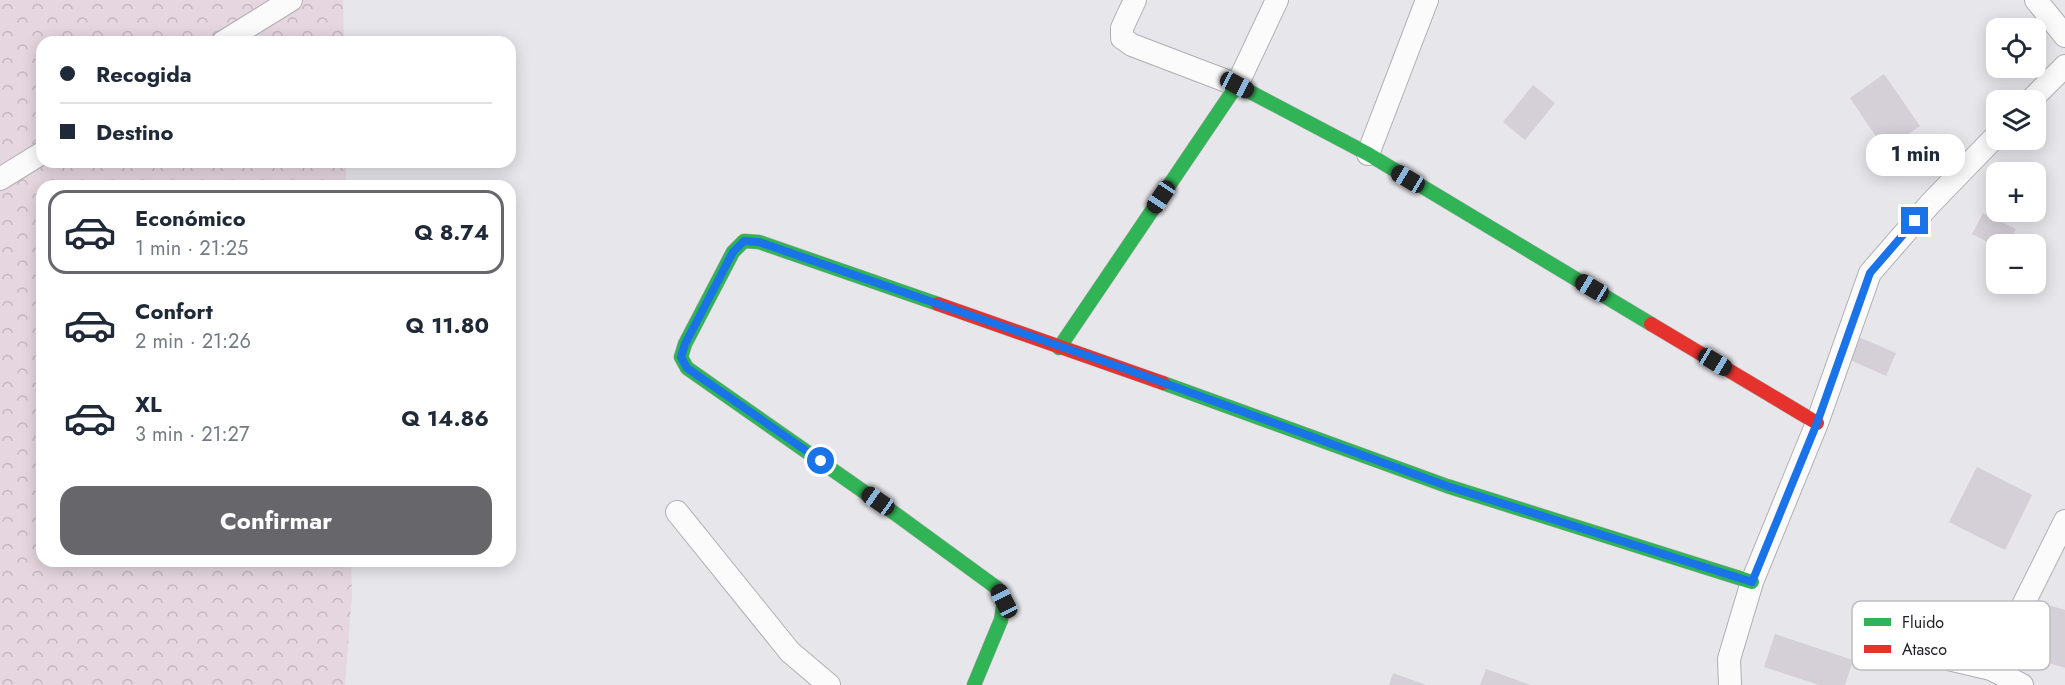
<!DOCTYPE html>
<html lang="es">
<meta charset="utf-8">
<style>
:root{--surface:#fff;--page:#f6f6f7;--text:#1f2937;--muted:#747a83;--line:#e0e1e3;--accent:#67666a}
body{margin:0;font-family:Jost,sans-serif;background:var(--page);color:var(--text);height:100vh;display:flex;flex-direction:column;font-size:22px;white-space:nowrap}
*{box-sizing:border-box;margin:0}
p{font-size:20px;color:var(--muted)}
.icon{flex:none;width:33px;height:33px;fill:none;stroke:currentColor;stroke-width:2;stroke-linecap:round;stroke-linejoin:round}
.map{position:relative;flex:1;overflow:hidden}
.sheet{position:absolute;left:36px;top:180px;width:480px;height:387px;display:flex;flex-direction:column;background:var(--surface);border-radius:18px;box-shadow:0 3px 15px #0003}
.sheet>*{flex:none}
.guide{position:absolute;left:36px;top:36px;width:480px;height:132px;border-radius:18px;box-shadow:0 3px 15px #0003;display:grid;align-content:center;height:132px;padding:0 24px;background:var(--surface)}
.controls{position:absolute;left:1986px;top:18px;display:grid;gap:12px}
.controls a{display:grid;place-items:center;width:60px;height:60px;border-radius:12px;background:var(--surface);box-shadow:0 3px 15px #0003;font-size:30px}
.end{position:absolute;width:27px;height:27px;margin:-14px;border:8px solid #1a73e8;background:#fff;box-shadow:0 0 0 3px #fff}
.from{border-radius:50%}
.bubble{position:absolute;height:42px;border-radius:18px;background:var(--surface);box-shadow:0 3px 15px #0003;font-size:20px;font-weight:700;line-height:42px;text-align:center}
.car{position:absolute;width:18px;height:36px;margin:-18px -9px;border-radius:8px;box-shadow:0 0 4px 2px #0007;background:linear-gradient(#222 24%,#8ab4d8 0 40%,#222 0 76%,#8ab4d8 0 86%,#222 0)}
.guide b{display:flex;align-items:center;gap:21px;height:57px;font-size:22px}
.guide b+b{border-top:2px solid var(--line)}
.guide i{width:15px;height:15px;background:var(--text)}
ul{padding:10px 0 0;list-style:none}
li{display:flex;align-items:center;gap:18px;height:84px;margin:0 12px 9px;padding:0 12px;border:3px solid transparent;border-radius:18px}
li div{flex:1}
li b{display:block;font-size:22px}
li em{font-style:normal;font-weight:700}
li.selected{border-color:var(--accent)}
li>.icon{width:54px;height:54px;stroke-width:1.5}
.action{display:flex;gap:12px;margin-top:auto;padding:12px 24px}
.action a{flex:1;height:69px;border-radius:18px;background:var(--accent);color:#fff;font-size:24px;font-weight:700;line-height:69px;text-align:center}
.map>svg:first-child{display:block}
</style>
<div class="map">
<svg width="2065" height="685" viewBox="0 0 2065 685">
<defs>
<pattern id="forest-crowns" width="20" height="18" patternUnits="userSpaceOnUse" patternTransform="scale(1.5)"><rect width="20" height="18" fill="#e5d6df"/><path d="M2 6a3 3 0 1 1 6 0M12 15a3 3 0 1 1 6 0" fill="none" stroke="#c4b7bf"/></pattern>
</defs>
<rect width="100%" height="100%" fill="#e7e6eb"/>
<polygon fill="url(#forest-crowns)" points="0,0 343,0 344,42 42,42 42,162 346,162 346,186 42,186 42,561 351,561 352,595 345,685 0,685"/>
<g fill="#d5cfd8">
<polygon points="1884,74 1920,126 1885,150 1850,98"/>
<polygon points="1533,85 1555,103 1525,140 1503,122"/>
<polygon points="1983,213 2016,229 2008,244 1996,246 1972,234"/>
<polygon points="1856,336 1896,353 1886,376 1846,358"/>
<polygon points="1977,467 2032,495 2005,550 1949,522"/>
<polygon points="2048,605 2065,610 2065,668 2032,658"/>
<polygon points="1775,634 1853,660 1845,685 1819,685 1764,667"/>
<polygon points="1486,669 1531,685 1480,685"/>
<polygon points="1393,673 1426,685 1389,685"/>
</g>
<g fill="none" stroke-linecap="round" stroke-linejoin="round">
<g stroke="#afaeb2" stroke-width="24">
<g id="street">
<polyline points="1135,0 1122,28 1122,38 1132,45 1237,85 1277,0"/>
<polyline points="2036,0 2065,36"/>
<polyline points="223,42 291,0"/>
<polyline points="2031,100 2065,66"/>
<polyline points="1368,154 1427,0"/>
<polyline points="0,179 42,153"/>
<polyline points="677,512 790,652 829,685"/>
<polyline points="1910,650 1991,669 2022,685"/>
<polyline points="1991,669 2065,521"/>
<polyline points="1730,685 1729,659 1752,582 1817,423 1870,273 1930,204 1996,136"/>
</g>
</g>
<g stroke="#afaeb2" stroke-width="15">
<g id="fast">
<polyline points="938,304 759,242 744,241 733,252 685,344 681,357 687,368 897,515 997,588 1004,601 1001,620 974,685"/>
<polyline points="1059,348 1237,85 1368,154 1651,324"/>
<polyline points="1163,383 1447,486 1752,582"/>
</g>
</g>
<g stroke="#afaeb2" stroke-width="15">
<g id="jam">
<polyline points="938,304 1163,383"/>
<polyline points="1651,324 1817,423"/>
</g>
</g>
<use href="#street" stroke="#fbfbfc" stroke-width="22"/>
<use href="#fast" stroke="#30b455" stroke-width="14"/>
<use href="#jam" stroke="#e5322d" stroke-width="14"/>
</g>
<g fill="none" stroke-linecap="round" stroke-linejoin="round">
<polyline stroke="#1a73e8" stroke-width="8" points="821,461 687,368 681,357 685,344 733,252 744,241 759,242 1120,367 1447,486 1752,582 1817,423 1870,273 1915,221"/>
</g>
<rect x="1852" y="601" width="198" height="69" rx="9" fill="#fff" stroke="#bdbcbe" stroke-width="1.5"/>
<rect x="1864" y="618" width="27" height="8" fill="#30b455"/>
<rect x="1864" y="645" width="27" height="8" fill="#e5322d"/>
<g font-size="16" fill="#222125">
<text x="1902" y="628">Fluido</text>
<text x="1902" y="655">Atasco</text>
</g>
</svg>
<div class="controls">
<a><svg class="icon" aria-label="locate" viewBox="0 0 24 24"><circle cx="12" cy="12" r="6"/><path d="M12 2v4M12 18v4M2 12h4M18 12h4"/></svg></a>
<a><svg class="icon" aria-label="layers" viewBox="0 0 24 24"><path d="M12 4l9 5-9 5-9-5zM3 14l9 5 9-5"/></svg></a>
<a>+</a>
<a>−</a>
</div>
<i class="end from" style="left:821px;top:461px"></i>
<i class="end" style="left:1915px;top:221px"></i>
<div class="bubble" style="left:1866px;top:134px;width:99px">1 min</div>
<i class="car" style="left:1237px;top:85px;rotate:118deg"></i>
<i class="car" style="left:1408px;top:179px;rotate:301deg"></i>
<i class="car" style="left:1161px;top:197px;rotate:214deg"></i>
<i class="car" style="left:1592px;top:288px;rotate:301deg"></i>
<i class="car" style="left:1715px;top:362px;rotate:121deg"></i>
<i class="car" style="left:878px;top:501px;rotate:305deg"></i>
<i class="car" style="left:1004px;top:601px;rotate:333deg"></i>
<div class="guide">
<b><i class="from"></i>Recogida</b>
<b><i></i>Destino</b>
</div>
<section class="sheet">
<ul>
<li class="selected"><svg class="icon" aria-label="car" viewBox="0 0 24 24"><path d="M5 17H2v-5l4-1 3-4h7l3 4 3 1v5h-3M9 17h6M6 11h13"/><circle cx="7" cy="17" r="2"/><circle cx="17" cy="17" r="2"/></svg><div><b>Económico</b><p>1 min · 21:25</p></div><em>Q 8.74</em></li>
<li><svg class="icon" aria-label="car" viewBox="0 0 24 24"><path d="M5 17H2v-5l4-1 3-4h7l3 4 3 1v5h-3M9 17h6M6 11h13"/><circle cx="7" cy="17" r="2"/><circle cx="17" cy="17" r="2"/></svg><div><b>Confort</b><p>2 min · 21:26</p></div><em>Q 11.80</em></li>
<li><svg class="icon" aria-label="car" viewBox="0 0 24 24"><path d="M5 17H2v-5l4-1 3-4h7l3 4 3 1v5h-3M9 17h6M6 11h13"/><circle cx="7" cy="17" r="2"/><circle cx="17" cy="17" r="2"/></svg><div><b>XL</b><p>3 min · 21:27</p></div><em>Q 14.86</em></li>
</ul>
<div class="action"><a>Confirmar</a></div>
</section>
</div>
